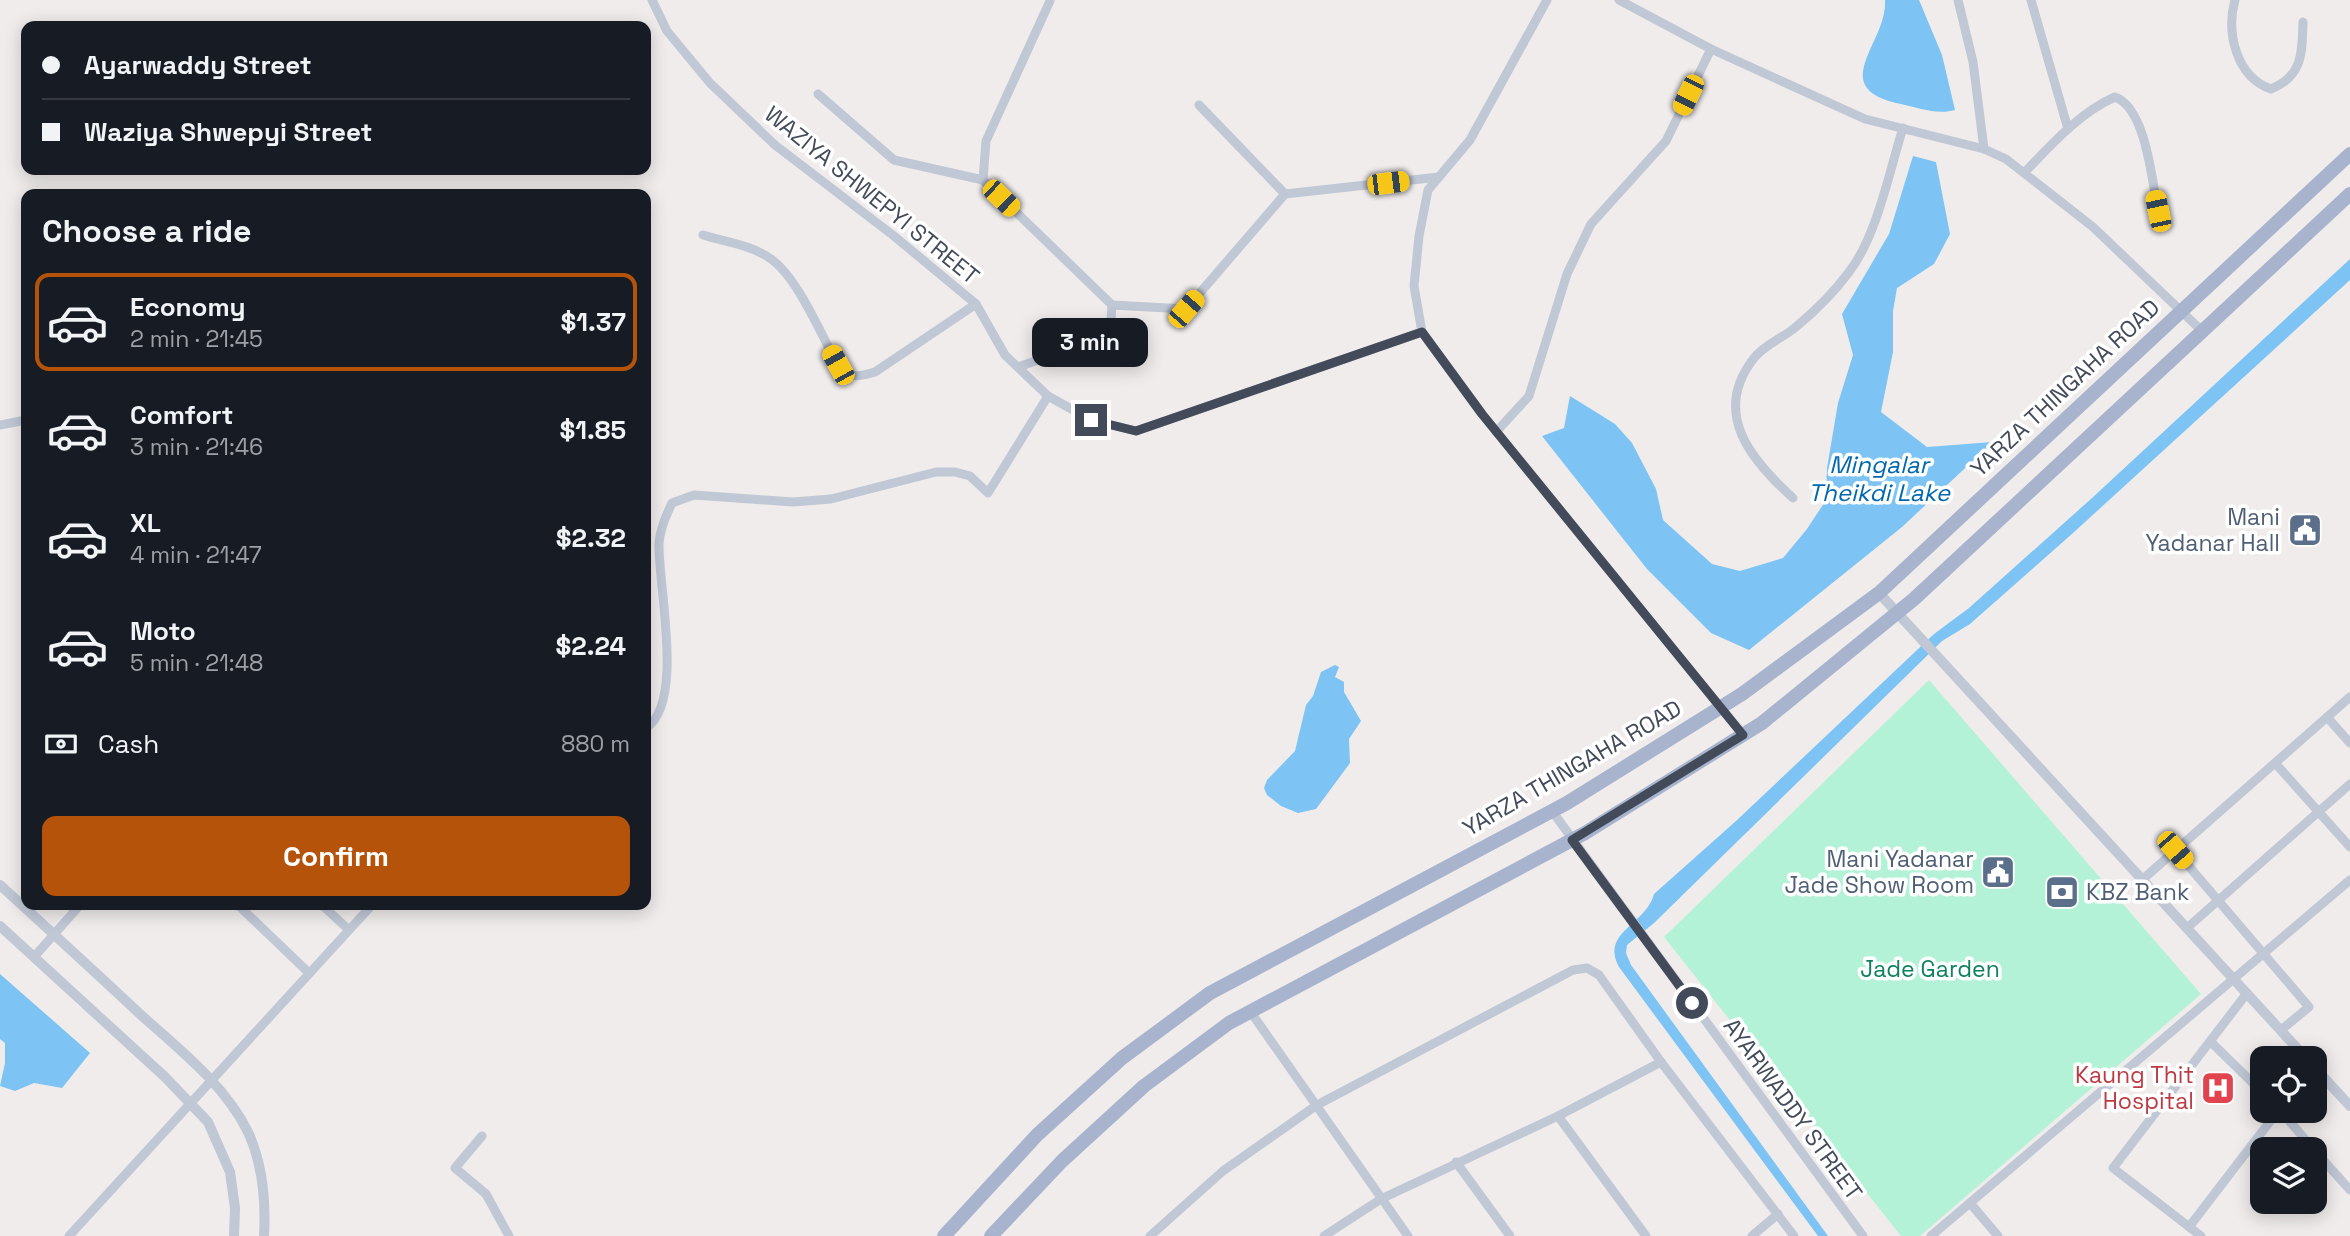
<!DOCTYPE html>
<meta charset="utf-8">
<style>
:root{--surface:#171b24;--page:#20242c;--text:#f1f3f6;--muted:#9ea1a6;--line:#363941;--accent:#b45309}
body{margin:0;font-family:"Space Grotesk",sans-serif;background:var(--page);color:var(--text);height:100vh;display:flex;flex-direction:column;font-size:26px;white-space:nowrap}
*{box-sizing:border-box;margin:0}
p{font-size:23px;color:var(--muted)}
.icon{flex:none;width:38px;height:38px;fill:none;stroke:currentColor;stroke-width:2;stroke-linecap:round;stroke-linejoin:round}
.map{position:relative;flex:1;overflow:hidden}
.side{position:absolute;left:21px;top:189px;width:630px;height:721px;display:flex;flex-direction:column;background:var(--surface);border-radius:14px;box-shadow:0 4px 18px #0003}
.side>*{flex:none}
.top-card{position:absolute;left:21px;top:21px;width:630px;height:154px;border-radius:14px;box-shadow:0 4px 18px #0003;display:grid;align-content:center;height:154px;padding:0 21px;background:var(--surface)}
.tools{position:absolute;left:2250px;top:1046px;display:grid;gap:14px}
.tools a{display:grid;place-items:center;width:77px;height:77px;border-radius:14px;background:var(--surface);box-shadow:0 4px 18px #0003;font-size:35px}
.end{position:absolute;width:32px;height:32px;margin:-16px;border:9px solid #434a5a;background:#fff;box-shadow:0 0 0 4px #fff}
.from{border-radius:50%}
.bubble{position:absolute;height:49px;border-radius:14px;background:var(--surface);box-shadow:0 4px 18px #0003;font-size:23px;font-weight:700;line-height:49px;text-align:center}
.car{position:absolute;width:21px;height:42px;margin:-21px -10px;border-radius:9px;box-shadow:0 0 5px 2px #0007;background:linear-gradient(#f5c518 24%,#345 0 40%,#f5c518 0 76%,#345 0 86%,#f5c518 0)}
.top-card b{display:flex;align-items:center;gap:24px;height:66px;font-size:26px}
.top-card b+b{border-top:2px solid var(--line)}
.top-card i{width:18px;height:18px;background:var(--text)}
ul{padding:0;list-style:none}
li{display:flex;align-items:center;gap:21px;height:98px;margin:0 14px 10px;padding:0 7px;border:4px solid transparent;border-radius:14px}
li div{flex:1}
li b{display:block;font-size:26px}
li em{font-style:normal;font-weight:700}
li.active{border-color:var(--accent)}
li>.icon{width:63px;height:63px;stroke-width:1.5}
h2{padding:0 21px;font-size:32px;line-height:84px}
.pay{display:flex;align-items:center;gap:18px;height:77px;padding:0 21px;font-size:26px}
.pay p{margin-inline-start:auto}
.cta{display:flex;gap:14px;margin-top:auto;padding:14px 21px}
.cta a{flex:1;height:80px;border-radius:14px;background:var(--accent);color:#fff;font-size:28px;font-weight:700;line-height:80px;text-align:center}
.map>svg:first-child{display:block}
</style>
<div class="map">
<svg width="2350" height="1236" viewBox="0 0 2350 1236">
<rect width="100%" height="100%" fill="#efeceb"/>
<polygon fill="#b4f2d8" points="1929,680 2201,994 1920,1236 1901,1236 1664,937"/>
<g fill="#7dc3f3">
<path d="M 1885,0 L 1919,0 L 1942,55 L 1955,110 C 1937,115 1919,108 1901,104 C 1824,88 1888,43 1885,0 Z"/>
<polygon points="1913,156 1936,162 1950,234 1934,264 1897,288 1893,311 1893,352 1881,412 1927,447 1993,442 1902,527 1749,650 1711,633 1647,569 1542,436 1564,428 1570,396 1615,424 1632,443 1656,489 1663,520 1712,564 1740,571 1783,558 1807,529 1826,500 1827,468 1838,403 1853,355 1842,314 1889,234"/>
<path d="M 2350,259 L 2350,280 L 2073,533 L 1970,624 L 1942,641 L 1654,923 L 1627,945 L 1626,953 L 1631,965 L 1828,1236 L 1818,1236 L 1619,967 C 1600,932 1646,925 1654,894 L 1736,821 L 1934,634 L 1969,608 L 2092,498 Z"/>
<polygon points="1335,665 1339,667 1335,677 1344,682 1344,692 1361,721 1349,739 1350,763 1316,809 1298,813 1281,806 1267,795 1264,788 1267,780 1295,751 1306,705 1313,696 1321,672"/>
<polygon points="0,974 90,1053 62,1088 34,1083 15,1091 0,1086 5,1063 5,1043 0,1039"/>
</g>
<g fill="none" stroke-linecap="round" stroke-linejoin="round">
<g stroke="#c0c7d5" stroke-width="9">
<polyline points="652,0 667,31 710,83 775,145 894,236 976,304 1005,355 1048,396 1091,420 1136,431 1422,332 1482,414 1743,735"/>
<polyline points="1619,0 1711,49 1865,119 1984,149 2006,159 2093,227 2202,331"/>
<polyline points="1958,0 1973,62 1984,149"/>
<polyline points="2031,0 2068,129"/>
<path d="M 2235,0 C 2226,32 2236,77 2271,89 C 2303,76 2302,53 2303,22"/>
<polyline points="818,94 894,160 983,180"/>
<polyline points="1199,105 1285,194"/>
<path d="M 2025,172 C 2051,145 2080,112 2115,97 C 2146,108 2152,181 2158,211"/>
<path d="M 703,235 C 725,242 752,245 771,259 C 798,278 821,335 838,365 C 851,379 858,377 875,372 L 976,304"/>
<polyline points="1112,305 1186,309 1285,194 1439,177"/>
<polyline points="1422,332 1414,286 1419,236 1428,190 1470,140 1547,0"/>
<polyline points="1018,367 1110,335 1112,305 983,180 986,141 1050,1"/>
<polyline points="0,425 26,420"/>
<polyline points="1496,432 1529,396 1567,274 1591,224 1666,141 1711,49"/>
<path d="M 1793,498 C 1751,460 1711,413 1754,358 C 1765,344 1785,337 1797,326 C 1815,311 1835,291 1849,272 C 1877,236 1889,172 1903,128"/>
<polyline points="2327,717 2350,743"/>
<path d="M 646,728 C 685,703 658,585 659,544 C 660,529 666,516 672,503 L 694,495 L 793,502 L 831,499 L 936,472 L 955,472 L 970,476 L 988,493 L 1048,396"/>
<polyline points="2275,763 2350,847"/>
<polyline points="1552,811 1863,1236"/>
<polyline points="2175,850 2309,1007 2281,1030"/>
<polyline points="2143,879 2350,697"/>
<polyline points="238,905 309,973"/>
<polyline points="322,905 349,930"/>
<polyline points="2187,928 2350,784"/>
<polyline points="34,957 80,905"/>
<polyline points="1250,1011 1408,1236"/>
<polyline points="2211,1042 2263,1093"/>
<polyline points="2281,1111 2314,1150"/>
<polyline points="1558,1116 1646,1236"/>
<polyline points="482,1136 455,1168 486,1194 509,1236"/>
<polyline points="2315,1151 2350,1190"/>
<polyline points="1456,1162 1510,1236"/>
<polyline points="1970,1203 1998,1236"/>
<polyline points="2189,1227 2278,1111"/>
<polyline points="69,1236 372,905"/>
<polyline points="1150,1236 1223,1171 1317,1105 1573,970 1587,968 1599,975 1661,1062 1794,1236"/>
<polyline points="1324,1236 1381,1199 1558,1116 1661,1062"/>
<polyline points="1752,1236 1778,1214"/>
<polyline points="1931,1236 2350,880"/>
<polyline points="2201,1236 2113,1168 2247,993"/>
</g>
<g stroke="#c0c7d5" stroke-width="10">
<polyline points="1879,593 2307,1059"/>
<path d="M 0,885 C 47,928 94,971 141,1015 C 179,1049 225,1085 248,1132 C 263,1165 266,1201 264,1236"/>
<polyline points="0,926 165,1077 208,1122 230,1172 235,1208 234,1236"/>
<polyline points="2315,1068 2350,1106"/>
</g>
<g stroke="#a8b4ce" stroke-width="14">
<polyline points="944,1236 1037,1135 1122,1058 1210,993 1567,803 1742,694 1879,593 2350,154"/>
<polyline points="991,1236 1062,1161 1144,1086 1229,1023 1585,833 1762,723 1914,599 2350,194"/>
</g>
</g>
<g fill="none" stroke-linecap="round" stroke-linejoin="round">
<polyline stroke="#434a5a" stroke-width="9" points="1091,420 1136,431 1422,332 1482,414 1743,735 1572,840 1692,1003"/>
</g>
<defs>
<g id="civic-square" transform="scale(1.75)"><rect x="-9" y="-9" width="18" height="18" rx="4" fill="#5c6f8a" stroke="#fff"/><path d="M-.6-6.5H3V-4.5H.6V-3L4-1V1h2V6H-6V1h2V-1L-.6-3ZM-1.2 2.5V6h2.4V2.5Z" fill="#fff"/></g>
<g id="bank-square" transform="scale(1.75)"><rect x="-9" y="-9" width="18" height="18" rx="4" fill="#5c6f8a" stroke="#fff"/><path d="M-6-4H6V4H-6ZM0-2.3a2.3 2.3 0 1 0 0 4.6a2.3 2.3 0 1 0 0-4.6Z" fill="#fff"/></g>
<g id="hospital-square" transform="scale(1.75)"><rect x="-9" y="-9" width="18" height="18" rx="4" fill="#e0444e" stroke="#fff"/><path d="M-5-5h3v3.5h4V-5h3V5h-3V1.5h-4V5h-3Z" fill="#fff"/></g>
</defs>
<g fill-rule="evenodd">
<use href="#civic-square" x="2305" y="530"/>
<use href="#civic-square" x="1998" y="872"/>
<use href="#bank-square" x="2062" y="892"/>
<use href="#hospital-square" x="2218" y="1088"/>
</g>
<g text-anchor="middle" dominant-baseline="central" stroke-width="7" stroke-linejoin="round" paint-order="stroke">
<g font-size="23" fill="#434a5a" stroke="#fff">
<text transform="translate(872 195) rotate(39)">WAZIYA SHWEPYI STREET</text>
<text transform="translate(2065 388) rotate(-43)">YARZA THINGAHA ROAD</text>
<text transform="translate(1572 768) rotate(-30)">YARZA THINGAHA ROAD</text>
<text transform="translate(1793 1109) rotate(54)">AYARWADDY STREET</text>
</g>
<g font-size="23" fill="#4e5e75" stroke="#fff" text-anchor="end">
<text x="2280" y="517">Mani<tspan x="2280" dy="26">Yadanar Hall</tspan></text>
<text x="1974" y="859">Mani Yadanar<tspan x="1974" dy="26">Jade Show Room</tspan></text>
<text x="2086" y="892" text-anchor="start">KBZ Bank</text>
</g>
<g font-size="23" fill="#0f805e" stroke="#fff">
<text x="1930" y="969">Jade Garden</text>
</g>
<g font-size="23" fill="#be3a42" stroke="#fff" text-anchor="end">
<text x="2194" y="1075">Kaung Thit<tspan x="2194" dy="26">Hospital</tspan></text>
</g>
<g font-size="24" font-style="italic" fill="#0168af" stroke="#fff">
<text x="1879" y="464">Mingalar<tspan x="1879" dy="28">Theikdi Lake</tspan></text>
</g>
</g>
</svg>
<div class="tools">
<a><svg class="icon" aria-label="locate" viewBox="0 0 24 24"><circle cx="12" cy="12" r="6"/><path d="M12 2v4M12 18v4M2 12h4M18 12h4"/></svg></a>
<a><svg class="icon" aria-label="layers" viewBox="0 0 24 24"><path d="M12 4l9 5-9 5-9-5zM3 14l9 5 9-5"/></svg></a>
</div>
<i class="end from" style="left:1692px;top:1003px"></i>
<i class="end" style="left:1091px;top:420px"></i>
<div class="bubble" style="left:1032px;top:318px;width:116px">3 min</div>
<i class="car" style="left:1688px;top:95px;rotate:206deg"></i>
<i class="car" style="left:1388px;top:183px;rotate:83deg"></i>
<i class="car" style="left:1001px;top:198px;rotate:134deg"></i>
<i class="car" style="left:2158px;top:211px;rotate:348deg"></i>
<i class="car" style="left:1186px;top:309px;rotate:41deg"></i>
<i class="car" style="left:838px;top:365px;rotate:331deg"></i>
<i class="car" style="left:2175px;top:850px;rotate:139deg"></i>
<div class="top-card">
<b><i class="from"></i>Ayarwaddy Street</b>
<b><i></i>Waziya Shwepyi Street</b>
</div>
<section class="side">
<h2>Choose a ride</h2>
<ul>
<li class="active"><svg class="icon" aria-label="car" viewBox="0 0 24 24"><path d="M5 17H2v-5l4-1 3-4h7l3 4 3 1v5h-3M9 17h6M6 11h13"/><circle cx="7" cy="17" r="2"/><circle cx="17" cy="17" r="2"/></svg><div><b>Economy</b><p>2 min · 21:45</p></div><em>$1.37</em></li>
<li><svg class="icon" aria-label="car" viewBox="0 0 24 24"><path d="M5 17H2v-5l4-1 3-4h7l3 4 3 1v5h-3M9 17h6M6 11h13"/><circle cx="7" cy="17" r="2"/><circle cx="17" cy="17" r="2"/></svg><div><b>Comfort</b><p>3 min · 21:46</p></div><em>$1.85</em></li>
<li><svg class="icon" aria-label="car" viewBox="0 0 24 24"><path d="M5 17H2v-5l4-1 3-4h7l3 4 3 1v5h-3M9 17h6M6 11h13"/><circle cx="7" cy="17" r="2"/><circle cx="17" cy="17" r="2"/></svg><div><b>XL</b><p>4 min · 21:47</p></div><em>$2.32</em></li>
<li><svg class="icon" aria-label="car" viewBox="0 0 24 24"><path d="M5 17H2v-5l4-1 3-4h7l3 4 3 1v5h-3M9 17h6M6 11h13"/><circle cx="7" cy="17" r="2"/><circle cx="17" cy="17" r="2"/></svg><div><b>Moto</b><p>5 min · 21:48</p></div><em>$2.24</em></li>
</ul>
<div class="pay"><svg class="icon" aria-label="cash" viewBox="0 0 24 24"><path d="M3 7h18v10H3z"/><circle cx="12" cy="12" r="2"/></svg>Cash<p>880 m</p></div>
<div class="cta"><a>Confirm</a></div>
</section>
</div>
